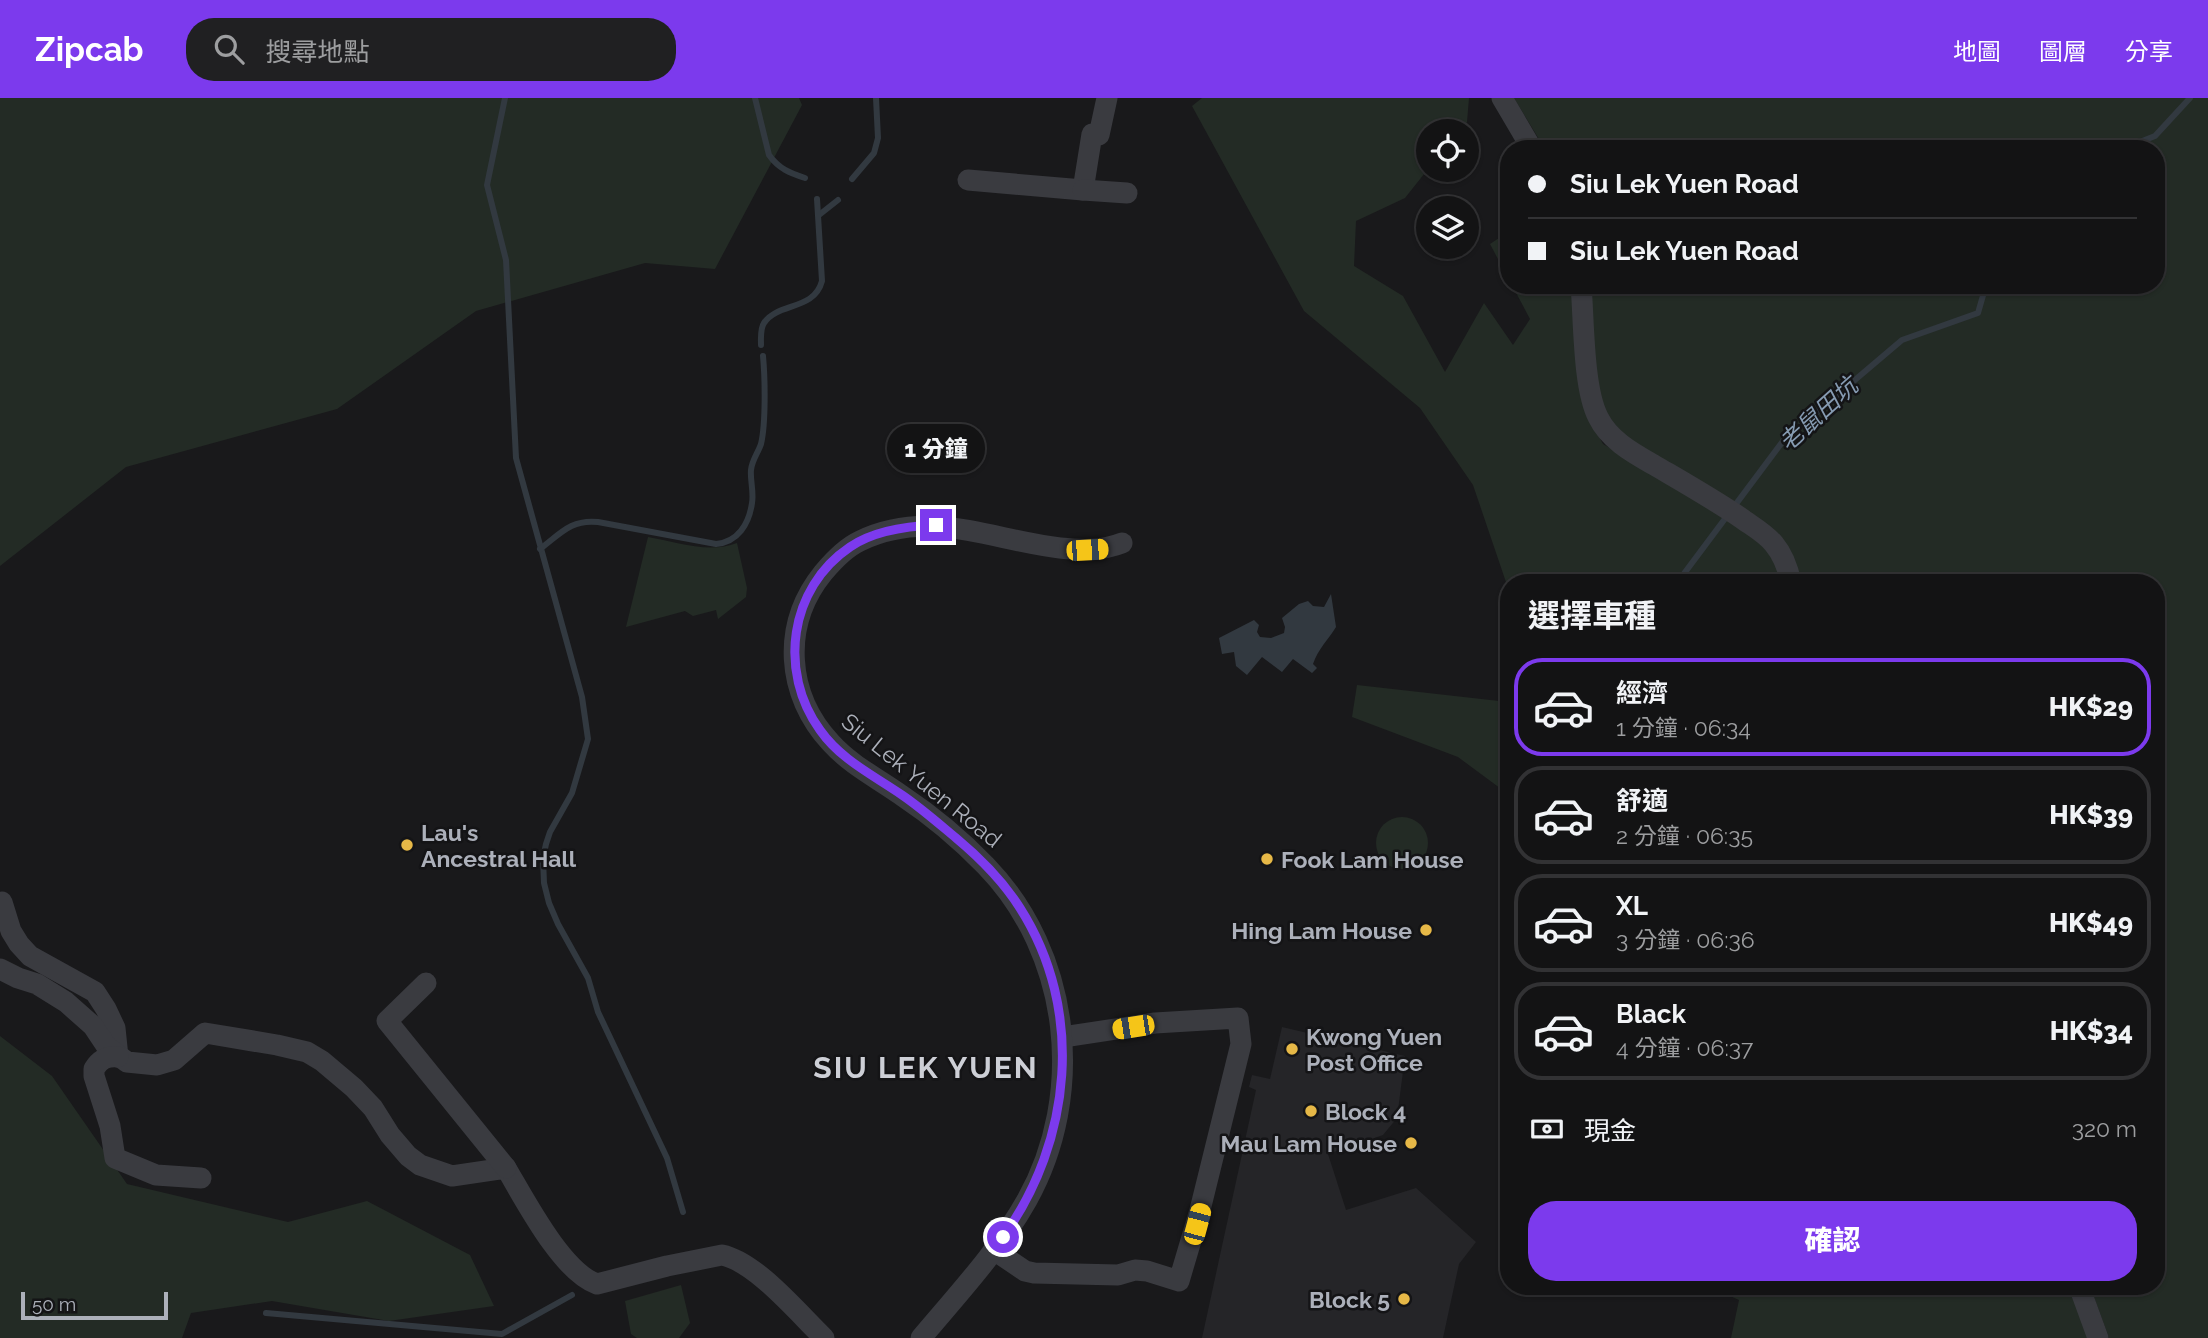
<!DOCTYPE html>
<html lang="zh-TW">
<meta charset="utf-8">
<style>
:root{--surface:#131314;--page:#202022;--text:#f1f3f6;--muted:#9d9ea0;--line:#323234;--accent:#7c3aed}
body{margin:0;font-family:Raleway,"Noto Sans TC",sans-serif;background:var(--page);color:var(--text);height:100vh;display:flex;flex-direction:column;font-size:26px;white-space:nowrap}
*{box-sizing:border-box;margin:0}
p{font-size:23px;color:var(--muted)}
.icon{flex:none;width:38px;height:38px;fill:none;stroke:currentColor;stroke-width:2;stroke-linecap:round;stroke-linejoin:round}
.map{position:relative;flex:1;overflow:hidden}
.panel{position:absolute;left:1500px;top:476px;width:665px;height:721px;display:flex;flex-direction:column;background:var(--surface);border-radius:28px;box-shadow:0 2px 5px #0004,0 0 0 2px var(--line)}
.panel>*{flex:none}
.banner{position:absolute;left:1500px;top:42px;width:665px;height:154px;border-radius:28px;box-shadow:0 2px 5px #0004,0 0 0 2px var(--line);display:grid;align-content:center;height:154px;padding:0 28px;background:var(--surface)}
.controls{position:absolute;left:1416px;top:21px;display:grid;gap:14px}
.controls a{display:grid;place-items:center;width:63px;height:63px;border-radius:50%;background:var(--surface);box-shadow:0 2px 5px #0004,0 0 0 2px var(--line);font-size:35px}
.scale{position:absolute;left:21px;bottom:18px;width:147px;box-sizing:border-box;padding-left:7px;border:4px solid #acb0ba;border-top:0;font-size:19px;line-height:24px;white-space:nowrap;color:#acb0ba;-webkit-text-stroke:5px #141416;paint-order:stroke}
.end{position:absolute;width:32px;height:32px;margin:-16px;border:9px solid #7c3aed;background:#fff;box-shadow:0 0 0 4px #fff}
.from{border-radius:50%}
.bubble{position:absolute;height:49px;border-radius:24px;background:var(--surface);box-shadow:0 2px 5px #0004,0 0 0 2px var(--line);font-size:23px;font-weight:800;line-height:49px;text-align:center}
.car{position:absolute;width:21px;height:42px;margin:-21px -10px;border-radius:9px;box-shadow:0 0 5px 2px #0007;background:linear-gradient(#f5c518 24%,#345 0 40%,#f5c518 0 76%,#345 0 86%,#f5c518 0)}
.banner b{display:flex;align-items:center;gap:24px;height:66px;font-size:26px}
.banner b+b{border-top:2px solid var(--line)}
.banner i{width:18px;height:18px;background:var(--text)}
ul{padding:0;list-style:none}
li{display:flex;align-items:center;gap:21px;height:98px;margin:0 14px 10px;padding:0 14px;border:4px solid var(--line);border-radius:28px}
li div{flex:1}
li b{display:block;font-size:26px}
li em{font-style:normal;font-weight:800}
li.current{border-color:var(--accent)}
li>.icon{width:63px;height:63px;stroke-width:1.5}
h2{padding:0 28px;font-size:32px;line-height:84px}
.pay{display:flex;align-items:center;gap:18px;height:77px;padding:0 28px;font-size:26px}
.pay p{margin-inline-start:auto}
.action{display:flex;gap:14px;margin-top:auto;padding:14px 28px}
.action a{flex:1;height:80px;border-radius:28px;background:var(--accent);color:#fff;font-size:28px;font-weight:800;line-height:80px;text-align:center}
header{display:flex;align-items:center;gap:42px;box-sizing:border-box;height:98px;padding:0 35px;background:var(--accent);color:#fff}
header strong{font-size:33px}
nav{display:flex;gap:38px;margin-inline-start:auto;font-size:24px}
.search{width:490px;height:63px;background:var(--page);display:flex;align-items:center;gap:18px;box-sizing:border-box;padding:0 24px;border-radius:28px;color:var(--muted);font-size:26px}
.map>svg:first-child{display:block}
</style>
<header>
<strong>Zipcab</strong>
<div class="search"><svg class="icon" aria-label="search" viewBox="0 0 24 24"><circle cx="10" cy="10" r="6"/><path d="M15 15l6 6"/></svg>搜尋地點</div>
<nav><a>地圖</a><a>圖層</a><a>分享</a></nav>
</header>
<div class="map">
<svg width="2208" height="1240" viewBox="0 0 2208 1240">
<rect width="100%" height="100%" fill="#19191b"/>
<polygon fill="#252528" points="1282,929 1405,958 1397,1020 1383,1037 1328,1056 1346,1112 1416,1090 1476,1144 1459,1166 1443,1240 1202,1240 1256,992 1249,989 1252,977 1270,981"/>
<g fill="#232b25">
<polygon points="0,0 799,0 802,7 715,171 645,165 476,213 337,311 126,369 0,468"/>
<polygon points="1202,0 1469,0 1467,24 1459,33 1428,33 1428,71 1405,100 1356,123 1354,168 1403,198 1445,274 1484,205 1513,247 1530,221 1512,187 1574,187 1580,278 1585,314 1603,346 1723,417 1770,454 1779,475 1780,485 1508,485 1508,499 1507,487 1473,387 1420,310 1304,213 1192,8"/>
<polygon points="1514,0 2208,0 2208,1240 2109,1240 2090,1188 2156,1188 2156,485 1797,485 1795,465 1611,330 1595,286 1589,187 2156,187 2156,51 1545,51"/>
<polygon points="1508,134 1508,180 1490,146"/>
<path d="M 648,439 C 676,444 709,456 737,445 L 747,490 L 746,499 L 718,521 L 716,512 L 693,518 L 685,513 L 626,529 Z"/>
<polygon points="1357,587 1508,604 1508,696 1458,659 1352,619"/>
<circle cx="1402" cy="745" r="26"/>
<polygon points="0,938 52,978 127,1086 288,1124 367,1103 470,1157 494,1208 389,1223 272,1203 191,1215 182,1240 0,1240"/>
<polygon points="681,1187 690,1225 679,1240 637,1240 631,1236 625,1203"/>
<polygon points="1708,1188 2070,1188 2089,1240 1731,1240 1739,1202"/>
</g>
<path fill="#323940" d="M 1331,496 L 1336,529 C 1328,542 1318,551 1313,566 L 1317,570 L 1312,575 L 1293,561 L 1282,574 L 1262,559 L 1247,577 L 1236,568 L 1234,554 L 1222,556 L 1219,540 L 1254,522 L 1259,527 L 1257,534 L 1260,539 L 1271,540 L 1284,535 L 1285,529 L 1282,520 L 1299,506 L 1308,503 L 1313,508 L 1324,509 Z"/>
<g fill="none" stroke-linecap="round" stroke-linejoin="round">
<g stroke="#323940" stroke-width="6">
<polyline points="505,0 487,87 506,162 516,360 582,599 588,641 572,695 550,734 546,746 543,760 544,785 549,805 558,826 588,880 598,914 667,1060 683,1114"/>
<path d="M 755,0 L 769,57 C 779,71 790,75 805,80"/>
<polyline points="2122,51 2155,38 2190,0"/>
<polyline points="852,81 874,55 878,40 876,0"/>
<polyline points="819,117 838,102"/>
<path d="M 761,247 C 761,240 760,231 764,225 C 778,204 814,213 822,183 L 817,101"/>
<path d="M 540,451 C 560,436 571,421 598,424 L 716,446 C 738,444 749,426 752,405 C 754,394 750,382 751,372 C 752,362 758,355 761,346 C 766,325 765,279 763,258"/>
<polyline points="1677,485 1783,343 1902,242 1978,215 1986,187"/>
<polyline points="266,1215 502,1236 572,1197"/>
</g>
<g stroke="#3a3b40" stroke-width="21">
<polyline points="1502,0 1532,51"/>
<polyline points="968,82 1083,92 1092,36 1099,37 1107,0"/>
<polyline points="1083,92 1127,95"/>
<path d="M 1581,187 C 1584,222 1583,290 1598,319 C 1609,342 1633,355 1654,367 C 1683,384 1713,401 1741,420 C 1752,428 1765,435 1774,446 C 1784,458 1788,470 1791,485"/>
<polyline points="2,804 11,833 19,846 30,858 95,894 106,911 115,930 118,959"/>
<path d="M 0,871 L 18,880 L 37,886 L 66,904 L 93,928 L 107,949 L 127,964 L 157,967 L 174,962 L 205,935 L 277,947 L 307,954 L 322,963 L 354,990 L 373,1010 L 390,1037 L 408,1058 L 420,1067 L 452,1078 L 506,1070 C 525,1102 562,1174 597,1186 L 667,1168 L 722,1157 C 756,1164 798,1215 824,1240"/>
<polyline points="426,885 387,923 506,1070"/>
<path d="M 118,959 C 107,958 100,961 94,971 L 94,978 L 110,1028 L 115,1060 L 156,1077 L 201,1080"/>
<polyline points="994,1152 1025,1173 1034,1175 1118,1177 1135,1172 1147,1173 1179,1183 1200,1112 1241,946 1238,920 1155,925 1063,939"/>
<polyline points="2079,1188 2098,1240"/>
<path d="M 921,1240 C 958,1196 999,1152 1027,1102 C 1086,996 1071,856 986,768 C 961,742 931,717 901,697 C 877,680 851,667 831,645 C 786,597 781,527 823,475 C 833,463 845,450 860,443 C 929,410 991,442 1060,450 C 1081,452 1102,453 1122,445"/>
</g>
</g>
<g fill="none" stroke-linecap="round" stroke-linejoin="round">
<path stroke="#7c3aed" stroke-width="9" d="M 936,427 C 908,428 873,433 850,449 C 789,490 778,574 820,632 C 841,662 873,677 902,697 C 921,710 938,725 956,740 C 980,760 1003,783 1020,810 C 1085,912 1072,1043 1003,1139"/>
</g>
<g fill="#e6b847" stroke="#141416" stroke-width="2.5">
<circle cx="407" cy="747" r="7"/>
<circle cx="1267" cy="761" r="7"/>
<circle cx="1426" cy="832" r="7"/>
<circle cx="1292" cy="951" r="7"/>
<circle cx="1311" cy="1013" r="7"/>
<circle cx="1411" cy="1045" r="7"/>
<circle cx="1404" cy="1201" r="7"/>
</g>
<g text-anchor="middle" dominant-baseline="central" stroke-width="5" stroke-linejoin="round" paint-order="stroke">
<g font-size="23" fill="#acb0ba" stroke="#141416">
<text transform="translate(922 682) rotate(39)">Siu Lek Yuen Road</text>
</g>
<g font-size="23" font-weight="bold" fill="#acb0ba" stroke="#141416" text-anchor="start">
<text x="421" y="734">Lau's<tspan x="421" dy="26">Ancestral Hall</tspan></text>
<text x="1281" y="761">Fook Lam House</text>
<text x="1412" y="832" text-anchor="end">Hing Lam House</text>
<text x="1306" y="938">Kwong Yuen<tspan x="1306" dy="26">Post Office</tspan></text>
<text x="1325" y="1013">Block 4</text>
<text x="1397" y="1045" text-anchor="end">Mau Lam House</text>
<text x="1390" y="1201" text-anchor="end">Block 5</text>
</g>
<g font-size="24" font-style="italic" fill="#869bb2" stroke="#141416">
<text transform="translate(1818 316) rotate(-42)">老鼠田坑</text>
</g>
<g font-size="30" font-weight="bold" letter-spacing="2" fill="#cdcfd6" stroke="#141416">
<text x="926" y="969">SIU LEK YUEN</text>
</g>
</g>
</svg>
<div class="controls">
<a><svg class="icon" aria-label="locate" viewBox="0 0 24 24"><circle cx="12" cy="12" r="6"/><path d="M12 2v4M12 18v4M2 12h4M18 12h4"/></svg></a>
<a><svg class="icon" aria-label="layers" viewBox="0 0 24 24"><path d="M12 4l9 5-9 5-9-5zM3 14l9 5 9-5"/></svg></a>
</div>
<div class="scale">50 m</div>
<i class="end from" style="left:1003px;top:1139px"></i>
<i class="end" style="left:936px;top:427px"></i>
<div class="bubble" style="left:887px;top:326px;width:98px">1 分鐘</div>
<i class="car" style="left:1087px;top:452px;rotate:87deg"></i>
<i class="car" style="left:1133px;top:929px;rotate:261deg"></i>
<i class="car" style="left:1197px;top:1126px;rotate:15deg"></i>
<div class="banner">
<b><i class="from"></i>Siu Lek Yuen Road</b>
<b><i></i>Siu Lek Yuen Road</b>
</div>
<section class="panel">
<h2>選擇車種</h2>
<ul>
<li class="current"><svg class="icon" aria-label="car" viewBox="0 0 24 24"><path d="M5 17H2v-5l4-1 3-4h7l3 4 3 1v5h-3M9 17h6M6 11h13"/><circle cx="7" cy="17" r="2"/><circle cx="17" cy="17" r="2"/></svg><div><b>經濟</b><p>1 分鐘 · 06:34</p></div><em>HK$29</em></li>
<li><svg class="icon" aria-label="car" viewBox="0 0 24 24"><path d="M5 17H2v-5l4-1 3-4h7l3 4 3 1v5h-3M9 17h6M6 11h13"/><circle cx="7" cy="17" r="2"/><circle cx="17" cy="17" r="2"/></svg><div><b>舒適</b><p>2 分鐘 · 06:35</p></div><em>HK$39</em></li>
<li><svg class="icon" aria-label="car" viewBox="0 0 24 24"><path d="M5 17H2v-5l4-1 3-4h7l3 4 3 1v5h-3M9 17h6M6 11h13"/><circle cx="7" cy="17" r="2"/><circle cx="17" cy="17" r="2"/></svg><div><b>XL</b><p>3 分鐘 · 06:36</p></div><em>HK$49</em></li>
<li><svg class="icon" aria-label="car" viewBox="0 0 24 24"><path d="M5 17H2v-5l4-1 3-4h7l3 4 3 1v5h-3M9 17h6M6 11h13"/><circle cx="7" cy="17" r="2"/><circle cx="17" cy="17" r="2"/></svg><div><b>Black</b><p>4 分鐘 · 06:37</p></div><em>HK$34</em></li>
</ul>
<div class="pay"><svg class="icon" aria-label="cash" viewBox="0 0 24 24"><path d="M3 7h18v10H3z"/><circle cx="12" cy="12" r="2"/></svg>現金<p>320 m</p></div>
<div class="action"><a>確認</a></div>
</section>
</div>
